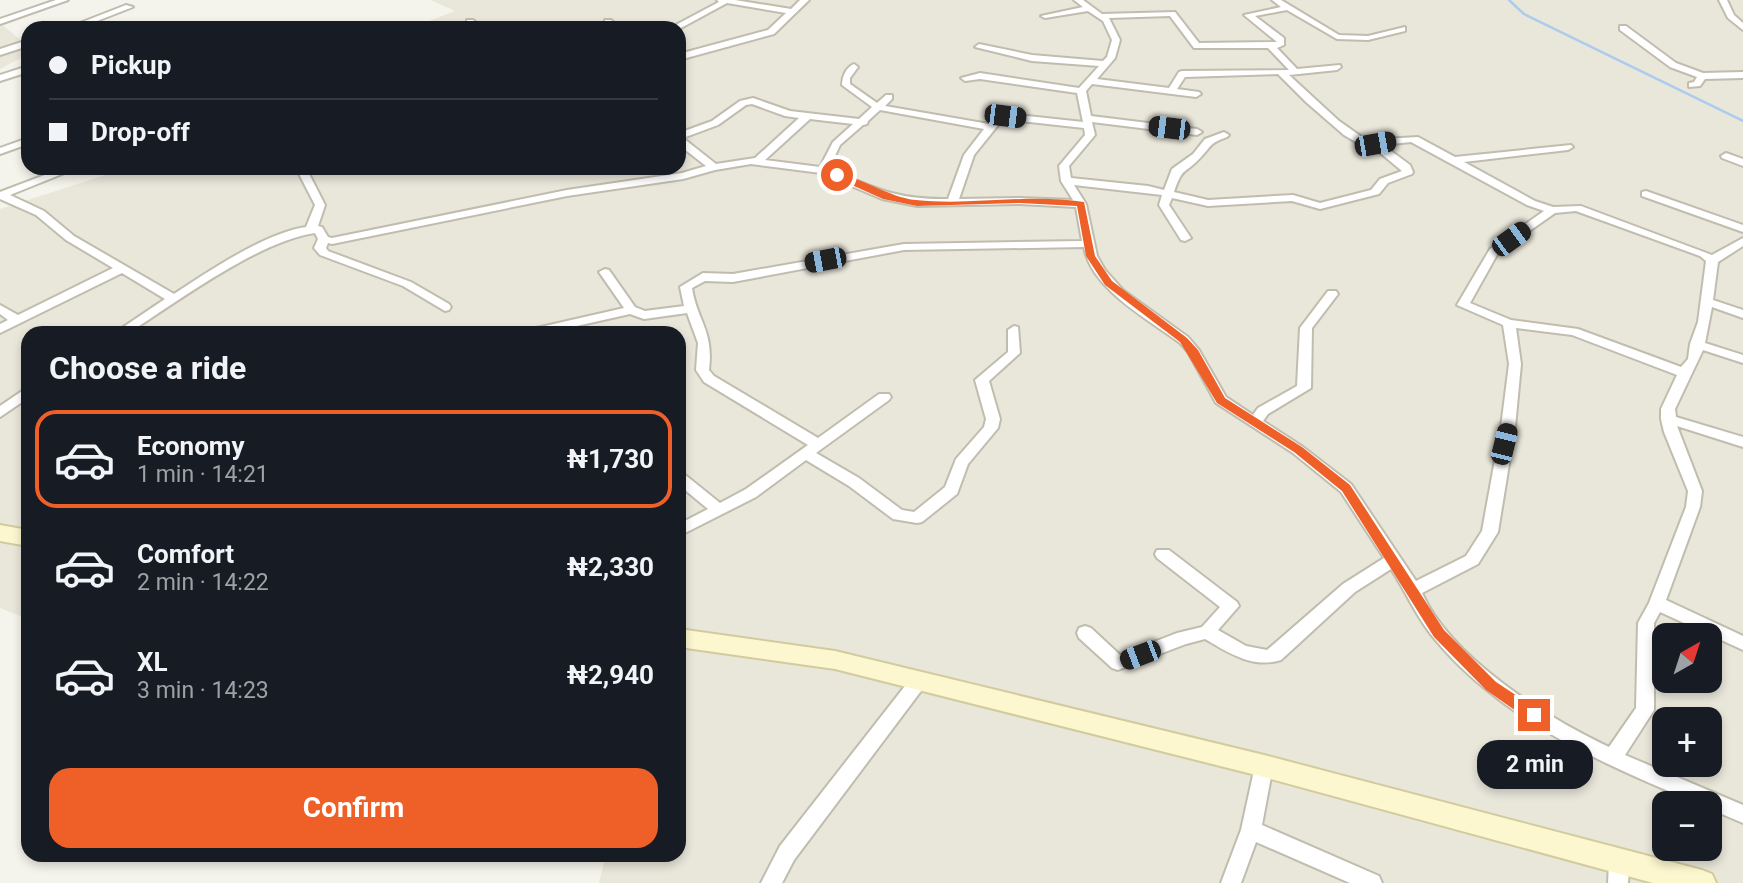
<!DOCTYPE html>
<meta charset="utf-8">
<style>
:root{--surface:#171b24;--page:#242831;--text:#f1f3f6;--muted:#9ea1a6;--line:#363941;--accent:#ef6029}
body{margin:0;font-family:Roboto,sans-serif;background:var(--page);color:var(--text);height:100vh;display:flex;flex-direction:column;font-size:26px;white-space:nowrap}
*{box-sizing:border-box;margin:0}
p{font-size:23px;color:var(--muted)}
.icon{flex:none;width:38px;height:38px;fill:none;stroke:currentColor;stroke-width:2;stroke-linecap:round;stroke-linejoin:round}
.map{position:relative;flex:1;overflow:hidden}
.panel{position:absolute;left:21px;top:326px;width:665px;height:536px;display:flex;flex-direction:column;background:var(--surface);border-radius:21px;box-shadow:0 4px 10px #0003}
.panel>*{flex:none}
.banner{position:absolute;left:21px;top:21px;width:665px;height:154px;border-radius:21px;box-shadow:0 4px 10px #0003;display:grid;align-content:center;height:154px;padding:0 28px;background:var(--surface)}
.needle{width:46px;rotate:39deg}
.fabs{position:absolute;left:1652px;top:623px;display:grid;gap:14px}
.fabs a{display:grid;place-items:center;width:70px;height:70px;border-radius:14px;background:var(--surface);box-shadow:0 4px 10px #0003;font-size:35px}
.end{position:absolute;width:32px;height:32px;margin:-16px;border:9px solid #ef6029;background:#fff;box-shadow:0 0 0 4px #fff}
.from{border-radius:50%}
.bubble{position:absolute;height:49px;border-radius:21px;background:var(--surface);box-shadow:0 4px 10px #0003;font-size:23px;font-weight:700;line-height:49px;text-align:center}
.car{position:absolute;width:21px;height:42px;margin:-21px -10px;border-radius:9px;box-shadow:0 0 5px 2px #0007;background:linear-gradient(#222 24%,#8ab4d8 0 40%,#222 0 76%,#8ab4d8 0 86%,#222 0)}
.banner b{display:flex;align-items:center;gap:24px;height:66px;font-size:26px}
.banner b+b{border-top:2px solid var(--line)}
.banner i{width:18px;height:18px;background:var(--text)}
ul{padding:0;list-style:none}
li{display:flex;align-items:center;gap:21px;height:98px;margin:0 14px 10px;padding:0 14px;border:4px solid transparent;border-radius:21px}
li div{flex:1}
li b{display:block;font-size:26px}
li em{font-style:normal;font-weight:700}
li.on{border-color:var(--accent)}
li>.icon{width:63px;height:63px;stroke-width:1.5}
h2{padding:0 28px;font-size:32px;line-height:84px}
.cta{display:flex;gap:14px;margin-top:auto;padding:14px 28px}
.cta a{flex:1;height:80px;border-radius:21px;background:var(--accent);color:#fff;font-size:28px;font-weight:700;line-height:80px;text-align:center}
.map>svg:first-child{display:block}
</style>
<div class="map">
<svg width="1743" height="883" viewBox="0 0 1743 883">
<rect width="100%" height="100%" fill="#f5f4ec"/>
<g fill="#e9e6da" fill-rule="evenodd">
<path d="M 431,0 L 1743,0 L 1743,883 L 599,883 L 606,854 L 679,854 L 679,332 L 28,332 L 28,619 L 0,608 L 0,209 L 127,168 L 679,168 L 679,28 L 411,28 L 455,11 ZM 1664,635 L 1710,635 L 1710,681 L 1664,681 ZM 1664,719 L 1710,719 L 1710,765 L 1664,765 ZM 1664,803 L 1710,803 L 1710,849 L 1664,849 Z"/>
<polygon points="0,23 28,46 28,54 0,69"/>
</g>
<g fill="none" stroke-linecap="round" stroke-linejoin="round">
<polyline stroke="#adcbee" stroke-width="2.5" points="1509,0 1524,14 1743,121"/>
<g stroke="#c0bdaf" stroke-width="4">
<g id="minor">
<polygon points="56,0 68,0 0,24 0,19"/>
<polygon points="717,0 735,0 791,9 800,0 809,0 774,34 679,60 679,54 768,30 786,13 727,3 679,29 670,28 719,2"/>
<path d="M 1074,0 L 1083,0 L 1102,14 L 1175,12 L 1199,43 L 1277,42 L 1244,15 L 1281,7 L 1272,0 L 1281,0 L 1339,35 L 1368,36 L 1405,27 L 1405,31 L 1368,40 L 1337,39 L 1287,10 L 1255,16 L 1284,38 L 1284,45 L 1277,48 L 1297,69 L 1340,65 L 1341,67 L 1337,70 L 1289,75 L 1339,121 L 1366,140 L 1418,137 L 1455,157 L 1571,145 L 1573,147 L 1568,150 L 1464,162 L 1535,201 L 1553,207 L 1581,206 L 1712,255 L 1743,238 L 1743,246 L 1718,262 L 1713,300 L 1743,310 L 1743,318 L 1712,307 L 1705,343 L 1743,355 L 1743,363 L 1703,350 L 1675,409 L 1676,417 L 1743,437 L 1743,447 L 1677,426 L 1702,491 L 1700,507 L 1666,600 L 1743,636 L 1743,650 L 1660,612 L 1654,623 L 1654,710 L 1625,755 L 1743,805 L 1743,823 L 1710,809 L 1710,803 L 1697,803 C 1601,763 1501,720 1433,637 C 1416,616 1406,592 1391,569 L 1355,592 L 1281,660 C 1253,669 1229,653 1205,639 L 1186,644 L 1118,670 L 1112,668 L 1079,638 L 1077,633 L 1079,628 L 1085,626 L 1091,628 L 1120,655 L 1177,633 L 1202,627 L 1220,607 L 1157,558 L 1155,554 L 1157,550 L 1169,550 L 1237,602 L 1239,606 L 1218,630 L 1246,646 L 1267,650 L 1343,584 L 1384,558 L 1341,492 L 1293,453 L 1216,403 L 1188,352 L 1180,343 C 1148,319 1091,289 1084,247 L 904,250 L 733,282 L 705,281 L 692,288 C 697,321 714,330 709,370 L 714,376 L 818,438 L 879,394 L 889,394 L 891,397 L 889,400 L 816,453 L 859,478 L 902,510 L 914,512 L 945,487 L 956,459 L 984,427 L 986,419 L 975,380 L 1008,352 L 1008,330 L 1014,326 L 1018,327 L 1020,353 L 989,381 L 1000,419 L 998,428 L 968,464 L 957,494 L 922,522 L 917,523 L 893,519 L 849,486 L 806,460 L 756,497 L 679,536 L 679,524 L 708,509 L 679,485 L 679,472 L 684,474 L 720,503 L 746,489 L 808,445 L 704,382 L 696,370 L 698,343 L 687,313 L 644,319 L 630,314 L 550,332 L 530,332 L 532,329 L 624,308 L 599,272 L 605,269 L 609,270 L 635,307 L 645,311 L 684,306 L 680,287 L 703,273 L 733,274 L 904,244 L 1082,241 L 1076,207 L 1020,204 L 917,206 L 882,199 L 821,173 L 751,164 L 715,170 L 683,179 L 567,196 L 332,244 L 328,243 L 326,248 L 328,251 L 411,282 L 449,304 L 451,307 L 449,310 L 445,311 L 403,286 L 320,255 L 314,248 L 318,239 L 315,233 C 259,241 178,301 130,332 L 116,332 L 165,299 L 122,273 L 0,333 L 0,324 L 8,320 L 0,314 L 0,305 L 18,315 L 113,268 L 66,240 L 36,215 L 0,199 L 0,192 L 63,168 L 77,168 L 10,195 L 44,211 L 74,236 L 174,294 C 209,271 265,233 306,227 L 315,205 L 296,168 L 306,168 L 325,205 L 318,226 L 322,227 L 328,237 L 332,238 L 567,190 L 682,173 L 706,166 L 679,145 L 679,133 L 712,121 L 740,101 L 753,98 L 790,111 L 859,119 L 872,107 L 842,85 C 842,77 846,67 854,64 L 858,67 L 850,78 L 850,84 L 877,103 L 886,95 L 892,95 L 892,99 L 885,106 L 989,124 L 1000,113 L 1083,122 L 1077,93 L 980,79 L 965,81 L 961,78 L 980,73 L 1079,88 L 1099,66 L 1032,61 L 975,47 L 979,44 L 1032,55 L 1103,61 L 1107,57 L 1112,40 L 1103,21 L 1088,11 L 1045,18 L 1041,16 L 1083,7 ZM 1170,16 L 1194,48 L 1268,48 L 1289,70 L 1182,71 L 1179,72 L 1169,88 L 1097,79 L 1115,58 L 1120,40 L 1109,18 ZM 1278,74 L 1306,102 L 1344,135 L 1361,145 L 1372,146 L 1402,171 L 1380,179 L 1371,190 L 1320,203 L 1293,195 L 1208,200 L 1174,192 C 1183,165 1185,175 1201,157 C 1213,144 1209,144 1227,137 L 1229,135 L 1224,132 L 1205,139 L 1193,154 L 1172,169 L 1164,190 L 1148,186 L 1071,178 L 1069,166 L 1095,135 L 1092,122 L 1197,135 L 1202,132 L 1197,129 L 1091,116 L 1086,91 L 1092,84 L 1196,97 L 1201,94 L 1199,92 L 1177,89 L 1185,77 ZM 752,104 L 785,116 L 799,118 L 755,158 L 716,164 L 683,138 L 718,125 L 746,105 ZM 880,110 L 984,129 L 964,155 L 948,199 C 896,200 875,188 829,169 L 840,145 L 863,125 L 867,124 L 868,121 ZM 810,119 L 853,124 L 833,142 L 820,167 L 765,160 ZM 1003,119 L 1084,128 L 1085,135 L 1059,166 L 1061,181 L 1073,200 L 1020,198 L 959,199 L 974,155 ZM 1411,142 L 1527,205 L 1544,211 L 1490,249 L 1457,305 L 1503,325 L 1509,364 L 1501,427 L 1482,531 L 1466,556 L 1416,581 L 1351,484 L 1303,447 L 1263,421 L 1268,414 L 1311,388 L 1312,328 L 1338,294 L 1336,291 L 1328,291 L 1300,328 L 1297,386 L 1258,408 L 1253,415 L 1226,397 L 1199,350 L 1188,337 L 1123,290 L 1105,270 L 1097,256 L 1086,204 L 1074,185 L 1162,195 L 1159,205 L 1181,240 L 1185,241 L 1191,238 L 1169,205 L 1172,198 L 1208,206 L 1292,201 L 1320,209 L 1379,194 L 1388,183 L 1412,174 L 1413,172 L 1410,165 L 1383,145 ZM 1576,211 L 1700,256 L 1706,261 L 1698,322 L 1690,344 L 1688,359 L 1681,367 L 1578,329 L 1511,320 L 1470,303 L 1498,253 L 1555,213 ZM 1516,328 L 1572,335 L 1677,375 L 1661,409 L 1661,419 L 1664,432 L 1688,491 L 1686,507 L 1649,603 L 1638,623 L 1636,708 L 1609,747 C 1547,718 1451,658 1422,593 L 1478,564 L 1498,532 L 1515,427 L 1521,364 Z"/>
<polygon points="1719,0 1727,0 1734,15 1743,23 1743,30 1728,18"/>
<polygon points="126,5 133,7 79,28 67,28"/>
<polygon points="467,20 473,20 483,28 474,28 467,24"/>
<polygon points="605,20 611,20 620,28 611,28 605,24"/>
<polygon points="1620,26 1626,26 1676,63 1703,73 1743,72 1743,78 1705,79 1700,86 1689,87 1689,83 1694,82 1697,77 1670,67 1620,30"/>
<polygon points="28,40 28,46 0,55 0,49"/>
<polygon points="28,66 28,72 0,81 0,75"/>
<polygon points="28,138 28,144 0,154 0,148"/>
<polygon points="1726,153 1743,159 1743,166 1722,158 1721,156"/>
<polygon points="1646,191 1743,225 1743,232 1642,196 1642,192"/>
<polygon points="28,387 28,398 0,417 0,406"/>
<polygon points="918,675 924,677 927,682 924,687 794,860 782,883 761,883 780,846 912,677"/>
<polygon points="1264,758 1271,760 1273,766 1262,825 1379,876 1382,883 1350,883 1256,842 1241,883 1221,883 1241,830 1255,766 1257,760"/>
<polygon points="1619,854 1626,856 1629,863 1628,883 1608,883 1609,863 1612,856"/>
</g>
</g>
<g stroke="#d2cb9e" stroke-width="4">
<g id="secondary">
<polygon points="0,525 28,530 28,546 0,541"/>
<polygon points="679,629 835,651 1264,755 1702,870 1712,874 1716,883 1653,883 1264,777 835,669 679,647"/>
</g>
</g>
<use href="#minor" fill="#fff" fill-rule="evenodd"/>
<use href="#secondary" fill="#fcf7cf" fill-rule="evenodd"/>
</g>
<path fill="#ef6029" d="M 834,174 C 855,173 889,198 916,200 C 972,206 1028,193 1084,202 L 1095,256 L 1112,281 L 1187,338 L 1198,350 L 1225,398 L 1302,447 L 1350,485 L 1444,630 L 1496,682 L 1540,711 L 1540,720 L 1529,720 L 1486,690 L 1434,637 L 1342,491 L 1294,452 L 1217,403 L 1180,342 L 1105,285 L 1086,256 L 1077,206 L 1020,203 L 917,206 L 883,199 L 834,177 Z"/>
</svg>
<div class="fabs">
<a><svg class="needle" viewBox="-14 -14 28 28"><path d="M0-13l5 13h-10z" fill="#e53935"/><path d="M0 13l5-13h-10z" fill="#9ea1a6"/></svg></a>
<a>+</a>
<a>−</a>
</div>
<i class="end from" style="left:837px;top:175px"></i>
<i class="end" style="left:1534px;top:715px"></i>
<div class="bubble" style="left:1477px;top:740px;width:116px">2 min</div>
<i class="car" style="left:1005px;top:116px;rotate:97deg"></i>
<i class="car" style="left:1169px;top:128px;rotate:277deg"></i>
<i class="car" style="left:1375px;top:144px;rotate:80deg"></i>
<i class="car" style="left:1511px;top:239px;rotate:54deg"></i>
<i class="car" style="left:825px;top:260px;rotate:259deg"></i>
<i class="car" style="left:1504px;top:444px;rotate:14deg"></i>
<i class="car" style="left:1140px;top:655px;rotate:249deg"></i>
<div class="banner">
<b><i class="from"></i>Pickup</b>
<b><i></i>Drop-off</b>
</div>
<section class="panel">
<h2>Choose a ride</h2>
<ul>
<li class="on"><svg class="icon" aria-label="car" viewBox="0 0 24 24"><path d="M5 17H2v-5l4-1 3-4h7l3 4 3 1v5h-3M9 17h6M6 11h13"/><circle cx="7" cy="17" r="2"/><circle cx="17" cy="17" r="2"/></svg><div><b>Economy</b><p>1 min · 14:21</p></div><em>₦1,730</em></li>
<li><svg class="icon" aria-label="car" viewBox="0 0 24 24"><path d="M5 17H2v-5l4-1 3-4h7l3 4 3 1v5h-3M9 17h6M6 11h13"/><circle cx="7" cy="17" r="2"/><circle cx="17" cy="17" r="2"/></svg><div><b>Comfort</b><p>2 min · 14:22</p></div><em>₦2,330</em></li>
<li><svg class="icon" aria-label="car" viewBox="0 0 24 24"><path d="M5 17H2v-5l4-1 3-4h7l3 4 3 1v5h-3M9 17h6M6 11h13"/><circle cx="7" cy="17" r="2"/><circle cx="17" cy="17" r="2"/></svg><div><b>XL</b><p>3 min · 14:23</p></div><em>₦2,940</em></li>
</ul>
<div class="cta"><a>Confirm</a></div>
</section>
</div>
